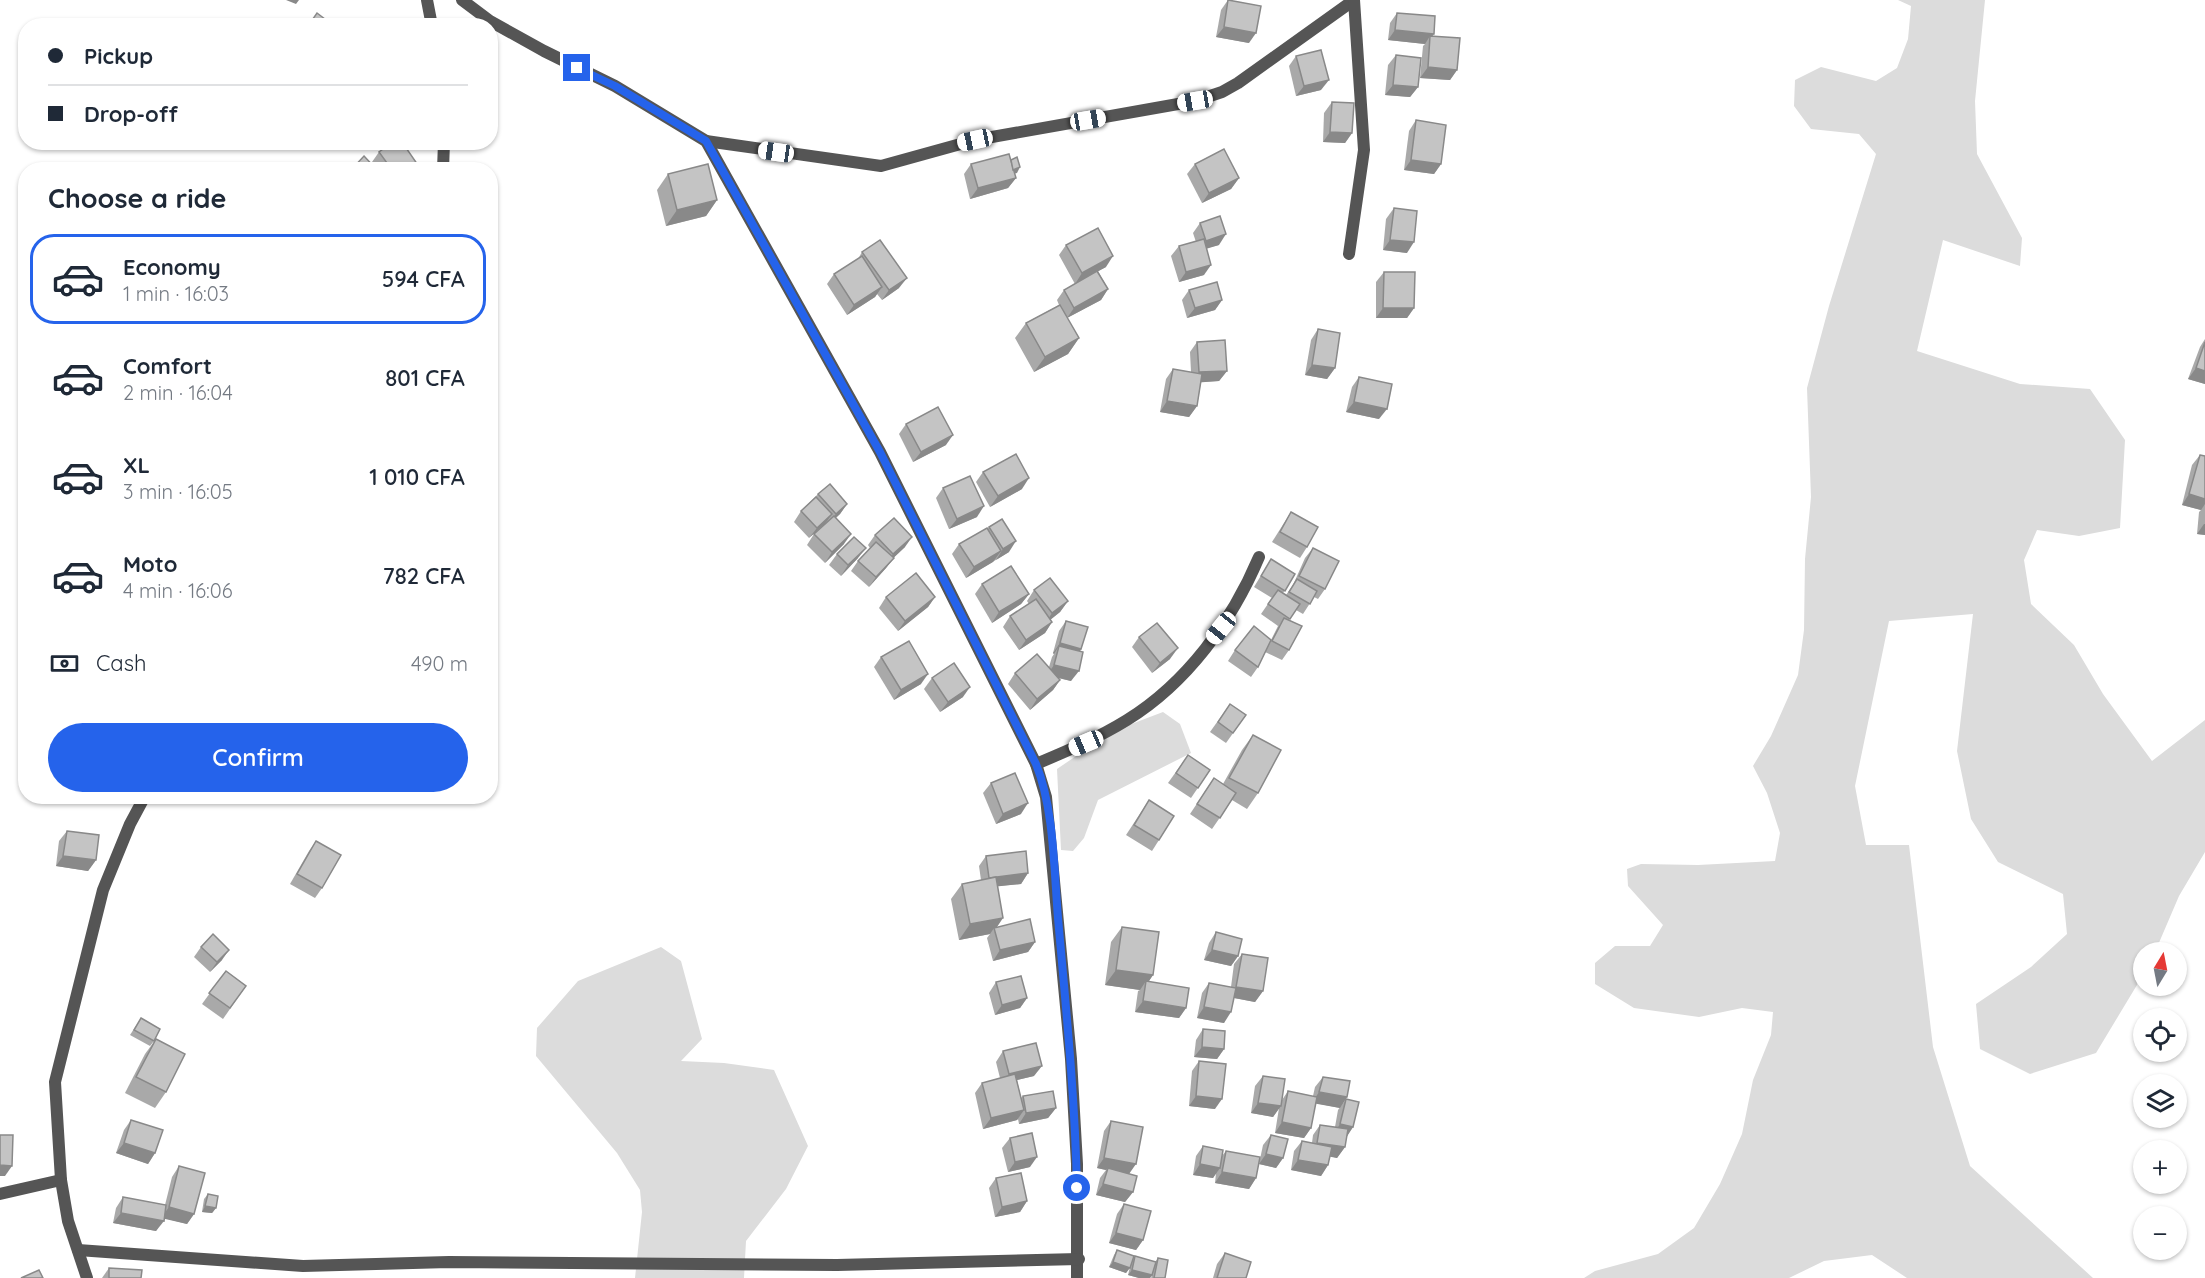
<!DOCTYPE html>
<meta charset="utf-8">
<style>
:root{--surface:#fff;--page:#f6f6f7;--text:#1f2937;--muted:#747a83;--line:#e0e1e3;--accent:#2563eb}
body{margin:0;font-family:Quicksand,sans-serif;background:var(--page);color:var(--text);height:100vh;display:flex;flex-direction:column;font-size:22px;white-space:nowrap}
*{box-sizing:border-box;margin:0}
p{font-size:20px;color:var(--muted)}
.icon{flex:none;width:33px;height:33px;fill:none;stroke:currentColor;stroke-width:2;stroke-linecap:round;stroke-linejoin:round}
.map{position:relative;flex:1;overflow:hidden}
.side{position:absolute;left:18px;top:162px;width:480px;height:642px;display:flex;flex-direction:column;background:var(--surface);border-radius:24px;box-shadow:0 2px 4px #0004}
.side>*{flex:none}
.top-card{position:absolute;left:18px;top:18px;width:480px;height:132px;border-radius:24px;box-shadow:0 2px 4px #0004;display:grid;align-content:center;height:132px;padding:0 30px;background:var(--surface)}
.needle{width:39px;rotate:10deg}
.controls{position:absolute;left:2133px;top:942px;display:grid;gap:12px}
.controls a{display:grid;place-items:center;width:54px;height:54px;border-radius:50%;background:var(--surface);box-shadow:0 2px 4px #0004;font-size:30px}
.end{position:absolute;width:27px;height:27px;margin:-14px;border:8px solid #2563eb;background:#fff;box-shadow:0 0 0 3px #fff}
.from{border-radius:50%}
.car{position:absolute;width:18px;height:36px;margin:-18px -9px;border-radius:8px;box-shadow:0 0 4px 2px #0007;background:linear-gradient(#fff 24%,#345 0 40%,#fff 0 76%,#345 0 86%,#fff 0)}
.top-card b{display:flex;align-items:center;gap:21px;height:57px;font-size:22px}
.top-card b+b{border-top:2px solid var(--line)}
.top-card i{width:15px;height:15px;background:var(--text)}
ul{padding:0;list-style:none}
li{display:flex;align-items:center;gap:18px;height:90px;margin:0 12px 9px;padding:0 18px;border:3px solid transparent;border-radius:24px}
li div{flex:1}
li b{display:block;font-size:22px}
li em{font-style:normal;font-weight:600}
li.current{border-color:var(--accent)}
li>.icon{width:54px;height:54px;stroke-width:1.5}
h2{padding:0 30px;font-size:27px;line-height:72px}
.pay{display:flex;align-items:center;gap:15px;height:66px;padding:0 30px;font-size:22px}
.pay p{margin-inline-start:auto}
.button{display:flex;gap:12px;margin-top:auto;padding:12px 30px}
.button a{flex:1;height:69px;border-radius:36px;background:var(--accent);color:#fff;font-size:24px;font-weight:600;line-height:69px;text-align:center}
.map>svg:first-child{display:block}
</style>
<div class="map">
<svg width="2205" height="1278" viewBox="0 0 2205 1278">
<rect width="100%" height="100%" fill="#fff"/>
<g fill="#dcdcdc">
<polygon points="1898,0 1985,0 1975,101 1977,154 2022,238 2020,266 1943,240 1917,351 2020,384 2090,389 2125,440 2120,528 2079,536 2037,530 2024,560 2031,604 2074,645 2103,694 2152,761 2205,720 2205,852 2179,896 2155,952 2144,952 2143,975 2096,1053 2030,1074 1980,1049 1976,1004 2031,967 2067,934 2063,894 1998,862 1971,819 1957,751 1973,614 1889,621 1855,786 1866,845 1909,845 1933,1047 1970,1166 2093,1278 1907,1278 1872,1255 1824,1261 1789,1278 1584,1278 1595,1271 1658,1254 1694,1228 1720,1184 1742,1134 1753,1080 1771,1035 1773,1012 1742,1008 1699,1017 1634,1008 1595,984 1595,963 1615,946 1650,946 1663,925 1628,886 1627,869 1641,864 1698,865 1775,861 1780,833 1767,793 1753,766 1771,736 1798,675 1804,630 1805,559 1811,497 1807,388 1829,306 1876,154 1859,134 1811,129 1794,106 1795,80 1821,67 1876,81 1897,68 1908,39 1911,6"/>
<polygon points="1163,712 1180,724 1191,753 1098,800 1084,838 1073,851 1061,850 1057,769 1113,731"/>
<polygon points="661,947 681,961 702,1039 681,1061 724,1063 774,1070 808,1146 786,1189 746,1241 744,1278 635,1278 642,1212 640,1190 617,1153 536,1056 537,1028 578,981"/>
</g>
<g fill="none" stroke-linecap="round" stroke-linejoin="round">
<g stroke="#555" stroke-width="12">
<polyline points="427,0 432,26"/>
<polyline points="462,0 490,21 544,51 615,86 706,141 880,452 1036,764 1046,797 1071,1059 1077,1164 1077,1278"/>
<polyline points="706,141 881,166 975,140 1195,101 1222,92 1238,83 1354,0"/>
<polyline points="443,170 444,142"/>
<polyline points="1349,254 1364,150 1354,0"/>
<path d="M 1036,764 C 1067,751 1098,738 1127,720 C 1187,683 1232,621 1259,557"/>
<polyline points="0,1194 61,1180"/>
<polyline points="78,1250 303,1266 449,1262 837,1265 1079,1259"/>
<polyline points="87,1278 68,1221 61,1180 55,1082 103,890 130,824 145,796"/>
</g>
</g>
<g fill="#a9a9a9">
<polygon points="1228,0 1249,43 1216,37 1221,10"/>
<polygon points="1397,13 1434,34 1432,36 1457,70 1450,80 1420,78 1423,46 1425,44 1388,40 1390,23"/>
<polygon points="1396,55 1418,87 1410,97 1385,95 1388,65"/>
<polygon points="1296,56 1321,90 1296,96 1289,66"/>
<polygon points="1332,102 1352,133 1345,143 1323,142 1324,113"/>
<polygon points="1416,120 1441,164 1434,174 1404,170 1409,131"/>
<polygon points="379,152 420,170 351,170 377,169 372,162"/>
<polygon points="1011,160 1017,173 1014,173 1016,178 1008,188 970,199 964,174 971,164"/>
<polygon points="1195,164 1239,178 1231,189 1202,203 1187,174"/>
<polygon points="668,174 717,200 706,216 666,226 657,190"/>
<polygon points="1394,208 1407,253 1383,250 1386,219"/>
<polygon points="1200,223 1219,245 1207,248 1204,275 1179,282 1171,256 1179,246 1196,242 1193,233"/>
<polygon points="1066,245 1106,267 1098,271 1108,289 1101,300 1067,318 1079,338 1068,354 1034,372 1015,338 1026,323 1059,305 1057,300 1064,290 1075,284 1059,255"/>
<polygon points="862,252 899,288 882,300 877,294 875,297 847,315 827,284 834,274 858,259"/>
<polygon points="1384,272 1414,308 1407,318 1376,318 1376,282"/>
<polygon points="1189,290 1222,300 1215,310 1187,318 1182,300"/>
<polygon points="1318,329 1335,368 1327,379 1305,375 1311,340"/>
<polygon points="2205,339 2205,384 2188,379 2200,347"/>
<polygon points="1197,342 1227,371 1219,381 1201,382 1197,406 1189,417 1160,412 1166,379 1173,369 1191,372 1190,352"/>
<polygon points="1359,377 1379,419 1346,412 1352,387"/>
<polygon points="906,424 946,445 913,462 899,434"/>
<polygon points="2200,455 2205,456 2205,535 2197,534 2199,512 2201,510 2182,505 2192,465"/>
<polygon points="983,472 1022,489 990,507 976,482"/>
<polygon points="943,488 977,517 949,529 936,498"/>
<polygon points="818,494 847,504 840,514 836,518 844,544 825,563 807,545 814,534 827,522 826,522 809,538 794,522 801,511"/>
<polygon points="1291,512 1307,547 1300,558 1272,542"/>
<polygon points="989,527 1009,552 966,578 952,554 959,544 987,529"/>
<polygon points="875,535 905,547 893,558 886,568 869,587 851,571 858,561 870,548 868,545"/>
<polygon points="1313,548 1325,589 1318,599 1314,597 1303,614 1296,610 1289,620 1289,650 1282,660 1265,652 1258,667 1251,677 1228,661 1235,650 1271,640 1278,626 1261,614 1272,598 1254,587 1271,559 1295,574 1283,593 1286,595 1293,585 1305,558"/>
<polygon points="837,554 858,558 841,576 829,565"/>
<polygon points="982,584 1029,594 1021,604 992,623 975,594"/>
<polygon points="1034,590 1068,601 1060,612 1050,620 1052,622 1045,633 1019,650 1003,627 1010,616 1029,604 1027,601"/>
<polygon points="886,597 935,597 928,607 898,631 879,608"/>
<polygon points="1066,621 1081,649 1080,652 1071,681 1058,678 1060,680 1053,690 1030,710 1008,684 1015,673 1049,667 1052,657 1054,654 1053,653 1059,631"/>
<polygon points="1139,637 1170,659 1152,673 1132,647"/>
<polygon points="881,657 921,684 894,700 874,667"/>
<polygon points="932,678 963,697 940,712 924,689"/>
<polygon points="1230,704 1246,715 1226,743 1210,732"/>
<polygon points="1253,735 1258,793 1247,809 1232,800 1212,829 1190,814 1214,778 1223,784 1242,750"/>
<polygon points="1188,755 1210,770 1191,798 1168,783"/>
<polygon points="991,783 1021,814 996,824 983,793"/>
<polygon points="390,796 401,796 398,801"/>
<polygon points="1149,800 1159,840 1152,851 1126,835"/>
<polygon points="67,831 96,860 88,871 56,866 59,841"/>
<polygon points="316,841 322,888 315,898 290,884 309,851"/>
<polygon points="986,856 1028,873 1021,884 998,886 997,927 1035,942 1028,952 993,961 987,938 990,934 959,940 951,899 962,884 981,880 979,866"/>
<polygon points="1122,927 1153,975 1148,982 1186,1008 1179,1018 1135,1012 1138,991 1140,990 1105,985 1111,942"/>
<polygon points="1216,932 1238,956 1231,966 1204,960 1209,943"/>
<polygon points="201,947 222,960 210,972 194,957"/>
<polygon points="1242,954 1263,991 1255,1002 1234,998 1224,1023 1197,1018 1202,993 1209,983 1231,987 1234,964"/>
<polygon points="226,971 246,986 223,1019 202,1004"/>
<polygon points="996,982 1027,998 1020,1008 995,1015 989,993"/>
<polygon points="141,1018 154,1041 150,1046 130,1035"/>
<polygon points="1203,1029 1224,1049 1217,1059 1194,1057 1196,1040"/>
<polygon points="156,1039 166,1092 155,1108 125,1093 145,1054"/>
<polygon points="1003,1051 1034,1076 1017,1080 1021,1098 1023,1096 1056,1108 1048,1118 1019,1124 1018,1119 1017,1120 983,1129 975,1093 982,1083 1000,1078 996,1062"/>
<polygon points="1199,1061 1215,1109 1189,1106 1192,1071"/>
<polygon points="1263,1076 1282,1100 1288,1091 1313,1096 1315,1087 1323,1077 1347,1097 1340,1108 1315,1103 1311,1128 1304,1138 1275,1133 1279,1108 1273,1117 1251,1113 1255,1086"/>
<polygon points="1346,1099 1353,1127 1346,1137 1345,1147 1337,1158 1330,1156 1328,1165 1321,1176 1291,1170 1294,1151 1302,1141 1312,1143 1313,1135 1320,1125 1335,1127 1338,1110"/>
<polygon points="131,1120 155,1153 148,1164 116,1153 124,1130"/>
<polygon points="1111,1121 1129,1174 1133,1192 1125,1202 1096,1195 1100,1178 1106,1170 1097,1168 1104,1131"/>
<polygon points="1271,1135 1283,1158 1276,1168 1259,1164 1263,1145"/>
<polygon points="1010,1138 1030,1167 1008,1172 1002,1148"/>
<polygon points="1203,1146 1222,1156 1226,1151 1256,1178 1249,1189 1215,1183 1216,1173 1213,1178 1193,1175 1196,1156"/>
<polygon points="179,1166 194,1214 187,1224 164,1218 156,1231 113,1223 116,1208 123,1197 165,1205 172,1177"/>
<polygon points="996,1178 1027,1201 1020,1212 995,1217 989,1188"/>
<polygon points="208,1194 216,1208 212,1213 202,1212 204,1199"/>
<polygon points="1124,1204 1143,1240 1136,1250 1109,1243 1117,1214"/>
<polygon points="1117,1250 1132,1261 1135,1256 1155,1262 1158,1258 1165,1278 1151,1278 1152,1276 1150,1278 1139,1278 1128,1275 1131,1263 1126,1273 1109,1267 1114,1255"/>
<polygon points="1225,1253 1246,1278 1213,1278 1217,1264"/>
<polygon points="109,1268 141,1278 102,1278"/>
</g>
<g fill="#898989">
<polygon points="286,0 299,0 296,4"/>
<polygon points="1224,27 1256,33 1249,43 1216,37"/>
<polygon points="1395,30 1434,34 1430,39 1430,36 1425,44 1388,40"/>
<polygon points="1428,67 1457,70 1450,80 1420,78"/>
<polygon points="1329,80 1321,90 1296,96 1304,86"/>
<polygon points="1393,85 1418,87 1410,97 1385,95"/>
<polygon points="1330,132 1352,133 1345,143 1323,142"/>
<polygon points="1411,160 1441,164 1434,174 1404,170"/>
<polygon points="1020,167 1017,173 1009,175 1012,170"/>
<polygon points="1016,178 1008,188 970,199 978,188"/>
<polygon points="1239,178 1231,189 1202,203 1209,193"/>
<polygon points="717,200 706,216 666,226 677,210"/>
<polygon points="1226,234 1219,245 1199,251 1206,241"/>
<polygon points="1390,240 1414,242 1407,253 1383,250"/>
<polygon points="1113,256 1106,267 1075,284 1082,273"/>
<polygon points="1211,265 1204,275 1179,282 1186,272"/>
<polygon points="907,278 899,288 882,300 889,290"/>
<polygon points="882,287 875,297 847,315 854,305"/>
<polygon points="1108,289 1101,300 1067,318 1074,308"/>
<polygon points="1222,300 1215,310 1187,318 1195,308"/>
<polygon points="1383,308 1414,308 1407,318 1376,318"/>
<polygon points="1079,338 1068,354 1034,372 1045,357"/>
<polygon points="1312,365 1335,368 1327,379 1305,375"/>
<polygon points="2196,368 2205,371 2205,384 2188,379"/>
<polygon points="1227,371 1219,381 1192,383 1199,372"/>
<polygon points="1167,401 1197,406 1189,417 1160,412"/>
<polygon points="1354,402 1387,409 1379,419 1346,412"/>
<polygon points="953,435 946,445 913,462 921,452"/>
<polygon points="1029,478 1022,489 990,507 998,496"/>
<polygon points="2189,494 2205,499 2205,504 2201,510 2182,505"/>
<polygon points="847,504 840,514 828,524 836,514"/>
<polygon points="984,506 977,517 949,529 957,519"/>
<polygon points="832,514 825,524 809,538 817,528"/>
<polygon points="2204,524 2205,524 2205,535 2197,534"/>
<polygon points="851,534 844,544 825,563 832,552"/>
<polygon points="912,537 905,547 886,565 893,554"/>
<polygon points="1016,541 1009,552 996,560 1003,549"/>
<polygon points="866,548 858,558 841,576 848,565"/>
<polygon points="1001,551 993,562 966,578 974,567"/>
<polygon points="894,558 886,568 869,587 876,577"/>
<polygon points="1029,594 1021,604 992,623 999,612"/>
<polygon points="935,597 928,607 898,631 905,621"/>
<polygon points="1068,601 1060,612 1045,624 1052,613"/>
<polygon points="1052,622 1045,633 1019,650 1026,640"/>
<polygon points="1060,643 1081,649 1074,660 1059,646 1054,654 1053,653"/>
<polygon points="1178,648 1170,659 1152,673 1160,663"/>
<polygon points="1054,665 1079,671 1071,681 1047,675"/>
<polygon points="928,674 921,684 894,700 901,690"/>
<polygon points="1060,680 1053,690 1030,710 1037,699"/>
<polygon points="970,687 963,697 940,712 948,702"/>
<polygon points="1028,803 1021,814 996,824 1003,814"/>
<polygon points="63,856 96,860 88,871 56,866"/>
<polygon points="1028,873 1021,884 982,888 989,878"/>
<polygon points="1003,918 995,930 994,928 990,934 959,940 970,924"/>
<polygon points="1035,942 1028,952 993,961 1000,950"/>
<polygon points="229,950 222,960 210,972 217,962"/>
<polygon points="1212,950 1238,956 1231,966 1204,960"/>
<polygon points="1116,970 1153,975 1145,987 1146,981 1140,990 1105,985"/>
<polygon points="1236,987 1263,991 1255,1002 1229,997"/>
<polygon points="1027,998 1020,1008 995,1015 1002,1005"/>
<polygon points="1143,1001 1186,1008 1179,1018 1135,1012"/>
<polygon points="1204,1007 1231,1012 1224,1023 1197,1018"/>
<polygon points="1202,1047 1224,1049 1217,1059 1194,1057"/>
<polygon points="1042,1066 1034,1076 1001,1084 1009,1074"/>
<polygon points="1319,1092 1347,1097 1340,1108 1312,1103"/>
<polygon points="1196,1096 1222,1099 1215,1109 1189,1106"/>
<polygon points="1258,1103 1281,1106 1273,1117 1251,1113"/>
<polygon points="1056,1108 1048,1118 1019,1124 1026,1113"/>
<polygon points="1024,1110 1017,1120 983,1129 991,1118"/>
<polygon points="1282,1122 1311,1128 1304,1138 1275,1133"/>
<polygon points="1340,1124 1353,1127 1346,1138 1333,1135"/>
<polygon points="124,1143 155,1153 148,1164 116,1153"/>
<polygon points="1317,1143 1345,1147 1337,1158 1310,1153"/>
<polygon points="1266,1154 1283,1158 1276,1168 1259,1164"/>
<polygon points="1037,1157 1030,1167 1008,1172 1015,1162"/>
<polygon points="1104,1158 1136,1164 1129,1174 1108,1168 1106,1170 1097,1168"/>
<polygon points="1298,1160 1328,1165 1321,1176 1291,1170"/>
<polygon points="1200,1164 1220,1168 1213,1178 1193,1175"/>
<polygon points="0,1165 12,1166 5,1176 0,1176"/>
<polygon points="1222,1172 1256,1178 1249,1189 1215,1183"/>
<polygon points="1103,1184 1133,1192 1125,1202 1096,1195"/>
<polygon points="1027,1201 1020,1212 995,1217 1002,1207"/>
<polygon points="205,1206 216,1208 212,1213 202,1212"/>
<polygon points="169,1207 194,1214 187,1224 161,1218"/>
<polygon points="121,1213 164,1221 156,1231 113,1223"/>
<polygon points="1116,1233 1143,1240 1136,1250 1109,1243"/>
<polygon points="1113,1262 1130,1268 1126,1273 1109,1267"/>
<polygon points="1132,1270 1152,1275 1150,1278 1139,1278 1128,1275"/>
</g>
<g fill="#c4c4c4" stroke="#898989" stroke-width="1.5">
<polygon points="1228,0 1261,6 1256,33 1224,27"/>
<polygon points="317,13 334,26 308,26"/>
<polygon points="1397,13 1435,16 1434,34 1395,30"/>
<polygon points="1430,36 1460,38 1457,70 1428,67"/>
<polygon points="1321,50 1329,80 1304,86 1296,56"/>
<polygon points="1396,55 1421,58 1418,87 1393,85"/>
<polygon points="1332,102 1354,103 1352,133 1330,132"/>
<polygon points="1416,120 1446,125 1441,164 1411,160"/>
<polygon points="393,142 402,142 420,168 419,170 392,170 379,152"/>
<polygon points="1224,149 1239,178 1209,193 1195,164"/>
<polygon points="1009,154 1016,178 978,188 971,164"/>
<polygon points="364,156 377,170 351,170"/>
<polygon points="1017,157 1020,167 1013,170 1011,160"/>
<polygon points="708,164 717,200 677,210 668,174"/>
<polygon points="1394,208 1417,211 1414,242 1390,240"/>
<polygon points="1220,216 1226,234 1206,241 1200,223"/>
<polygon points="1098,228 1113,256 1082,273 1066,245"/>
<polygon points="1204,239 1211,265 1186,272 1179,246"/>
<polygon points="880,240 907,278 889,290 862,252"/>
<polygon points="862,256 882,287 854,305 834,274"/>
<polygon points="1097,271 1108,289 1074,308 1064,290"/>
<polygon points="1384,272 1415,272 1414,308 1383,308"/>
<polygon points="1217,282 1222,300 1195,308 1189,290"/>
<polygon points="1060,305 1079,338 1045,357 1026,323"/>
<polygon points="1318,329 1340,333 1335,368 1312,365"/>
<polygon points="1225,340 1227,371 1199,372 1197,342"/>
<polygon points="2205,342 2205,371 2196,368"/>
<polygon points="1173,369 1202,374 1197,406 1167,401"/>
<polygon points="1359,377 1392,384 1387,409 1354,402"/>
<polygon points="938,407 953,435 921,452 906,424"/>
<polygon points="1016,454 1029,478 998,496 983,472"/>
<polygon points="2200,455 2205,456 2205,499 2189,494"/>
<polygon points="970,476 984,506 957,519 943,488"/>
<polygon points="830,484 847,504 836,514 818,494"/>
<polygon points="816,497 832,514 817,528 801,511"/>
<polygon points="1291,512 1318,527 1307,547 1280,532"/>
<polygon points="834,516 851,534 832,552 814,534"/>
<polygon points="894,518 912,537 893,554 875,535"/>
<polygon points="1002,519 1016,541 1003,549 989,527"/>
<polygon points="987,528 1001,551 974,567 959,544"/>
<polygon points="854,537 866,548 848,565 837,554"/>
<polygon points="876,542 894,558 876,577 858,561"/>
<polygon points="1313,548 1339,561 1325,589 1299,576"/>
<polygon points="1271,559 1295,574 1285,591 1261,576"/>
<polygon points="1011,566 1029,594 999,612 982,584"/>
<polygon points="916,573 935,597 905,621 886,597"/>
<polygon points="1050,578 1068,601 1052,613 1034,590"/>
<polygon points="1297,579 1317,591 1310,604 1289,592"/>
<polygon points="1278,590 1300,604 1290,619 1268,604"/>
<polygon points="1036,599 1052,622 1026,640 1010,616"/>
<polygon points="1284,618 1302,626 1289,650 1272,641"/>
<polygon points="1066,621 1088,627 1081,649 1060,643"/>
<polygon points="1157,623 1178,648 1160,663 1139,637"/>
<polygon points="1254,626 1271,640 1258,667 1235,650"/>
<polygon points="909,641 928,674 901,690 881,657"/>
<polygon points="1059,646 1083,652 1079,671 1054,665"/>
<polygon points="1037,654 1060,680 1037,699 1015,673"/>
<polygon points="954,663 970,687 948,702 932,678"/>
<polygon points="1230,704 1246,715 1233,733 1218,722"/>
<polygon points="1253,735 1281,750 1258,793 1229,778"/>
<polygon points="1188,755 1210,770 1198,788 1176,773"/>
<polygon points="1015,773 1028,803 1003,814 991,783"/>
<polygon points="1214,778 1236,793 1220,818 1197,804"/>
<polygon points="1149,800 1174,816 1159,840 1134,825"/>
<polygon points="67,831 99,835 96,860 63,856"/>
<polygon points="316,841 341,855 322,888 297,874"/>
<polygon points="1026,851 1028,873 989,878 986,856"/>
<polygon points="996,877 1003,918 970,924 962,884"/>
<polygon points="1030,919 1035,942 1000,950 994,928"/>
<polygon points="1122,927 1159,932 1153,975 1116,970"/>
<polygon points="1216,932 1242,939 1238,956 1212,950"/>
<polygon points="213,934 229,950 217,962 201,947"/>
<polygon points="1242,954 1268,958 1263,991 1236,987"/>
<polygon points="226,971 246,986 230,1008 209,993"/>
<polygon points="1021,976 1027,998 1002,1005 996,982"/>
<polygon points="1146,981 1189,988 1186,1008 1143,1001"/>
<polygon points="1209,983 1236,988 1231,1012 1204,1007"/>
<polygon points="141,1018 160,1029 154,1041 134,1030"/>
<polygon points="1203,1029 1225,1031 1224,1049 1202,1047"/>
<polygon points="156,1039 185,1054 166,1092 136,1077"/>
<polygon points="1036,1043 1042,1066 1009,1074 1003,1051"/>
<polygon points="1199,1061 1226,1064 1222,1099 1196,1096"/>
<polygon points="1015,1074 1024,1110 991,1118 982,1083"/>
<polygon points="1263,1076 1285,1079 1281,1106 1258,1103"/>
<polygon points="1323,1077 1350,1081 1347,1097 1319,1092"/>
<polygon points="1053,1091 1056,1108 1026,1113 1023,1096"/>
<polygon points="1288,1091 1317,1097 1311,1128 1282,1122"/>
<polygon points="1346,1099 1359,1102 1353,1127 1340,1124"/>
<polygon points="131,1120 163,1130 155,1153 124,1143"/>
<polygon points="1111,1121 1143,1127 1136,1164 1104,1158"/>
<polygon points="1320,1125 1348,1129 1345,1147 1317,1143"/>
<polygon points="1032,1133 1037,1157 1015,1162 1010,1138"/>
<polygon points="0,1135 13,1135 12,1166 0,1165"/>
<polygon points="1271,1135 1288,1139 1283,1158 1266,1154"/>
<polygon points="1302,1141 1332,1147 1328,1165 1298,1160"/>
<polygon points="1203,1146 1223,1150 1220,1168 1200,1164"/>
<polygon points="1226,1151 1260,1157 1256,1178 1222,1172"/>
<polygon points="179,1166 205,1173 194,1214 169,1207"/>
<polygon points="1108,1168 1137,1176 1133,1192 1103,1184"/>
<polygon points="1021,1173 1027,1201 1002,1207 996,1178"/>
<polygon points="208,1194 218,1196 216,1208 205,1206"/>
<polygon points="123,1197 166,1205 164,1221 121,1213"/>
<polygon points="1124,1204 1151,1211 1143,1240 1116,1233"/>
<polygon points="1117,1250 1134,1256 1130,1268 1113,1262"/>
<polygon points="1225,1253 1251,1262 1246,1278 1217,1278"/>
<polygon points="1135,1256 1156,1262 1152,1275 1132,1270"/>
<polygon points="1158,1258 1168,1260 1165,1278 1154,1278"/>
<polygon points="109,1268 142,1270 141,1278 109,1278"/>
<polygon points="39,1270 43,1278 21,1278"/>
</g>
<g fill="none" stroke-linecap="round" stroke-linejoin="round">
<path stroke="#2563eb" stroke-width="8" d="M 577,68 L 615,86 L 706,141 L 880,452 L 1036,764 C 1054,808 1054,870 1058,918 C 1066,1008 1075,1097 1077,1188"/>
</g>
</svg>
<div class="controls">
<a><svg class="needle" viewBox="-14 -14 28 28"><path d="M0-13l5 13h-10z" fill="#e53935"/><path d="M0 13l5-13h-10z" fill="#747a83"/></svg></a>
<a><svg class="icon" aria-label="locate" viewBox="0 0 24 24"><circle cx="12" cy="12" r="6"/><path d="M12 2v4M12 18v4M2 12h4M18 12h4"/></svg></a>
<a><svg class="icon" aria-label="layers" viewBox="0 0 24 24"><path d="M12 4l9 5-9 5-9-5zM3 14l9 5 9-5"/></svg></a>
<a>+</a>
<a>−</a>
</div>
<i class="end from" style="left:1077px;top:1188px"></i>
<i class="end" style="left:577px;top:68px"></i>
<i class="car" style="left:1195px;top:101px;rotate:260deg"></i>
<i class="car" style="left:1088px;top:120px;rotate:80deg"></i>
<i class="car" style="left:975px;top:140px;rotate:258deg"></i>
<i class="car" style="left:776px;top:152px;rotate:278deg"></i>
<i class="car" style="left:1221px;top:628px;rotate:219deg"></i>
<i class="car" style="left:1086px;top:743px;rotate:247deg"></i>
<div class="top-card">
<b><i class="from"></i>Pickup</b>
<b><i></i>Drop-off</b>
</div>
<section class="side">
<h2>Choose a ride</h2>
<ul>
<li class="current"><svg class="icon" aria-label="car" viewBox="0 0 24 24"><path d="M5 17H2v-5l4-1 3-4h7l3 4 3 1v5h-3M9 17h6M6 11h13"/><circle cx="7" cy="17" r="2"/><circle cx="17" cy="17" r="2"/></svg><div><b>Economy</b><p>1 min · 16:03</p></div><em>594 CFA</em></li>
<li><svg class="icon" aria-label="car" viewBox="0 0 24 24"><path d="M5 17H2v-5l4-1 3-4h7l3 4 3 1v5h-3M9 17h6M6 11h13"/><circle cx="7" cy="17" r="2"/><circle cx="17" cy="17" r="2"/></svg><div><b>Comfort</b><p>2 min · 16:04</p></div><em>801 CFA</em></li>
<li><svg class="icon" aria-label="car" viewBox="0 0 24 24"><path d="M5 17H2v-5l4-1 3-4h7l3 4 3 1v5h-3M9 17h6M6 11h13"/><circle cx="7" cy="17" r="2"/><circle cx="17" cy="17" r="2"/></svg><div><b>XL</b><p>3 min · 16:05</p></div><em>1 010 CFA</em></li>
<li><svg class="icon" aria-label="car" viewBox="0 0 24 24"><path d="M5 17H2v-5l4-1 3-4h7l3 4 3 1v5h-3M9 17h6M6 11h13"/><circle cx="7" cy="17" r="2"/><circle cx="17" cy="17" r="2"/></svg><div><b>Moto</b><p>4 min · 16:06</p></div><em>782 CFA</em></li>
</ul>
<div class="pay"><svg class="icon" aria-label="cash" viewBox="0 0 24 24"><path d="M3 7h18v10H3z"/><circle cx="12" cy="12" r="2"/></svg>Cash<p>490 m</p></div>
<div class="button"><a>Confirm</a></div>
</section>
</div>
